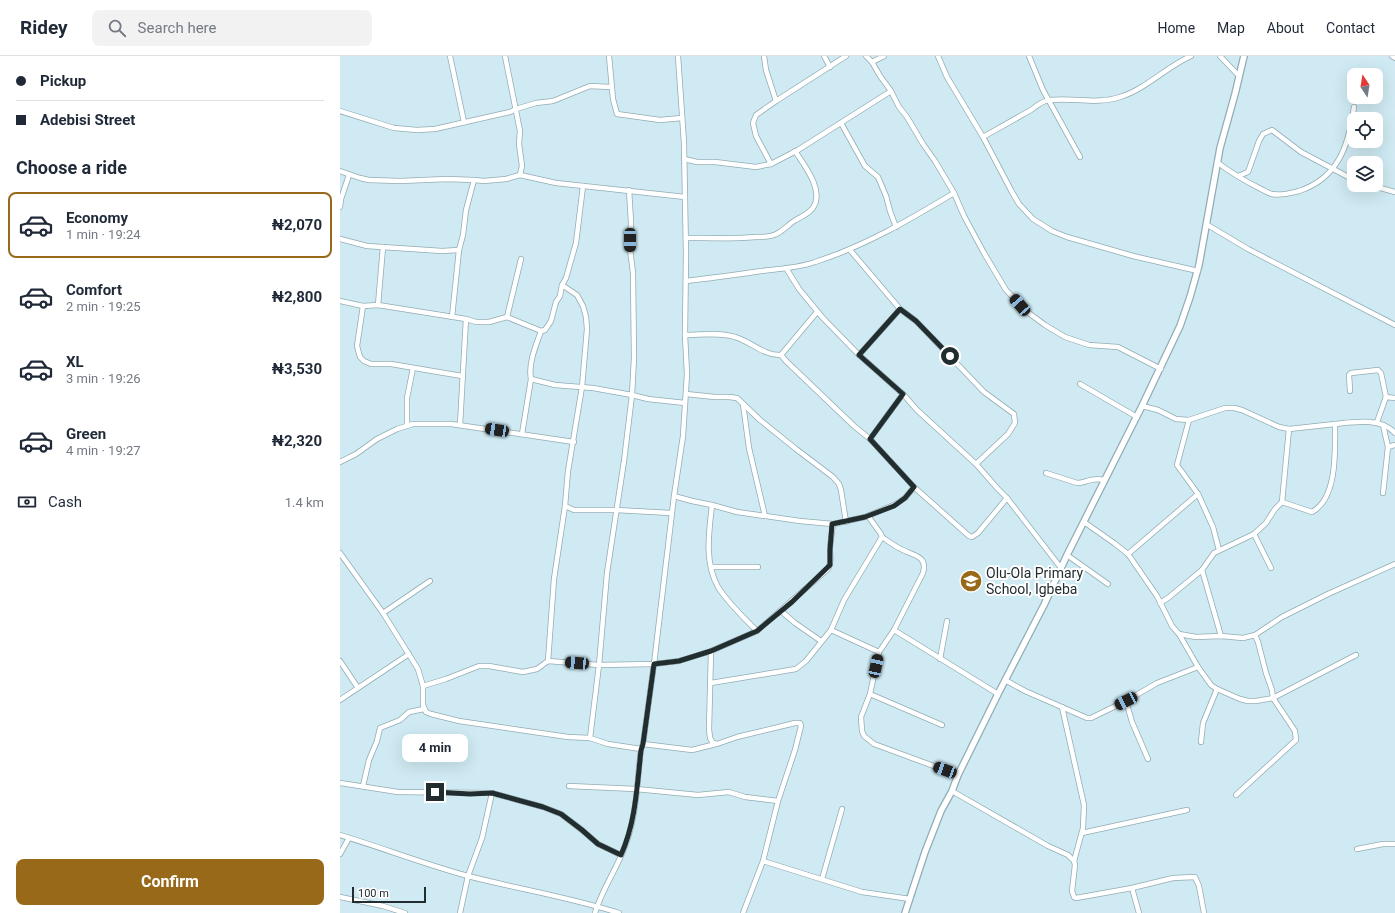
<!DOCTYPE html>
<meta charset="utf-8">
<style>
:root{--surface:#fff;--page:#f2f2f3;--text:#1f2937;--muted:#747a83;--line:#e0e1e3;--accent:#986919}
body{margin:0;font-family:Roboto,sans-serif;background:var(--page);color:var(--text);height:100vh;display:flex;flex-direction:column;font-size:15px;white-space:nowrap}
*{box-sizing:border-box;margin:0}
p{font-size:13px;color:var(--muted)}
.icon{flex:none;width:22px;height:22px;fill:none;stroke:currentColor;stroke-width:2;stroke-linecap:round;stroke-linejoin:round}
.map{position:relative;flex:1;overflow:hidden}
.panel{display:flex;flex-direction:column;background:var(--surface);width:340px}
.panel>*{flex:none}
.banner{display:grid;align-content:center;height:88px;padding:0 16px;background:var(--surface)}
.needle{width:26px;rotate:348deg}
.buttons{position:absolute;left:1007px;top:12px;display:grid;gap:8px}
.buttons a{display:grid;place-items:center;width:36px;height:36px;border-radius:8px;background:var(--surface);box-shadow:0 4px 16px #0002;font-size:20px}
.scale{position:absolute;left:12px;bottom:10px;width:74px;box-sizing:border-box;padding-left:4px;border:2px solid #222d30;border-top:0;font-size:11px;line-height:14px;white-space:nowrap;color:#222d30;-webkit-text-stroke:3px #fff;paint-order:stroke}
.end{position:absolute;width:18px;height:18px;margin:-9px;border:5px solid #222d30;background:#fff;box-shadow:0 0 0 2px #fff}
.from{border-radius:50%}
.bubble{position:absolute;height:28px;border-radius:8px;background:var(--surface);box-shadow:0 4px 16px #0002;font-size:13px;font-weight:700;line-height:28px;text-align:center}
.car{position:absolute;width:12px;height:24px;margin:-12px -6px;border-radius:5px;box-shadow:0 0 3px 1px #0007;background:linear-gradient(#222 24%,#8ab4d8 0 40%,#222 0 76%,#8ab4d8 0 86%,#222 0)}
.banner b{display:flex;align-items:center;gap:14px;height:38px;font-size:15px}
.banner b+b{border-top:1px solid var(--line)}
.banner i{width:10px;height:10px;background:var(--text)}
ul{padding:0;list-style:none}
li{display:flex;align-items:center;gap:12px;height:66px;margin:0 8px 6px;padding:0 8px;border:2px solid transparent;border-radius:8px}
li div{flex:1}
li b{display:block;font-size:15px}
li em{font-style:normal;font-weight:700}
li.active{border-color:var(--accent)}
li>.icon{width:36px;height:36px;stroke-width:1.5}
h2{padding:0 16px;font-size:18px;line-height:48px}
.pay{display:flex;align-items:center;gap:10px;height:44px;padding:0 16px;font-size:15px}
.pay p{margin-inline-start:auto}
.button{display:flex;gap:8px;margin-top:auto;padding:8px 16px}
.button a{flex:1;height:46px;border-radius:8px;background:var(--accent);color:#fff;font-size:16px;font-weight:700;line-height:46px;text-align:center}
header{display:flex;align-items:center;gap:24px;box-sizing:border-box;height:56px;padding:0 20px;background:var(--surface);border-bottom:1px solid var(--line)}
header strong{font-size:19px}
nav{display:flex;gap:22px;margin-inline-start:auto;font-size:14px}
.search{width:280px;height:36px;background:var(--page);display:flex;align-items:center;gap:10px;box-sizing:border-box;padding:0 14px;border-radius:8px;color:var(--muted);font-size:15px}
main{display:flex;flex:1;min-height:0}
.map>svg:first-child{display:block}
</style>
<header>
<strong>Ridey</strong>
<div class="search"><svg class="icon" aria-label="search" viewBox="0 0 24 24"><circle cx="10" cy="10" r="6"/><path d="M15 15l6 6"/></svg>Search here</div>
<nav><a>Home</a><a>Map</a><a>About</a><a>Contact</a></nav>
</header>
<main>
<section class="panel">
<div class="banner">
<b><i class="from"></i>Pickup</b>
<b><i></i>Adebisi Street</b>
</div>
<h2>Choose a ride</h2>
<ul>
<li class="active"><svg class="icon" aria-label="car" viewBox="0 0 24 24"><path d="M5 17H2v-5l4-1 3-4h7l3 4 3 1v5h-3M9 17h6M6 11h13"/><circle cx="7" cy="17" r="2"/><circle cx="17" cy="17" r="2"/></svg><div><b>Economy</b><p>1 min · 19:24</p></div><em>₦2,070</em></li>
<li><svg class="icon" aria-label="car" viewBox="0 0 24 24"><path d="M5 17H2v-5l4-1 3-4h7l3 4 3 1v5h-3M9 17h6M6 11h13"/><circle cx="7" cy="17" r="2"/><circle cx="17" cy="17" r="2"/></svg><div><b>Comfort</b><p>2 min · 19:25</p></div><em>₦2,800</em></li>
<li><svg class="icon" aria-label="car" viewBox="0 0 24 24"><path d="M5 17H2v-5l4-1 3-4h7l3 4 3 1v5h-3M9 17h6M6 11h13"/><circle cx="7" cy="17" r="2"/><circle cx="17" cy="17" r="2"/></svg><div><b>XL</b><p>3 min · 19:26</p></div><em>₦3,530</em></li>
<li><svg class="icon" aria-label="car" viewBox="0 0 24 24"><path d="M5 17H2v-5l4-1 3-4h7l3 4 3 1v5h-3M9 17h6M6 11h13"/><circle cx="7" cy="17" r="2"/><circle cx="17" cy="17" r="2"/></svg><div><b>Green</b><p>4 min · 19:27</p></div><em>₦2,320</em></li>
</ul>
<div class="pay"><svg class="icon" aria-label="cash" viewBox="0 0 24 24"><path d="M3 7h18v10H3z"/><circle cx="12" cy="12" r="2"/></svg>Cash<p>1.4 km</p></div>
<div class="button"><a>Confirm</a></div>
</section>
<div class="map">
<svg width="1055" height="857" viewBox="0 0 1055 857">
<rect width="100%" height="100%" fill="#cfeaf3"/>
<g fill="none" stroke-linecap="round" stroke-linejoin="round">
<g stroke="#92acb4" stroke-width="6">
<g id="minor">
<polyline points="110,0 124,66"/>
<polyline points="165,0 180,75 179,88 182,110 180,119"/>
<polyline points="269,0 273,43 277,58 320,64 342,62"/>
<polyline points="424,0 426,14 436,45"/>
<polyline points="484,0 490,11"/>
<polyline points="526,0 532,6 540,20 551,35 559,51 567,61 583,88 595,105 614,137 624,160 644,197 666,234 686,255 705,269 725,281 749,289 778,291 821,313"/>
<polyline points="598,0 607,21 643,81 672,136 679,148 693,163 712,175 727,181 793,200 858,215"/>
<polyline points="689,0 703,34 740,101"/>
<polyline points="880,0 899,20"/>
<polyline points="1052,0 1055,2"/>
<polyline points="532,6 544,0"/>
<polyline points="0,55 54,72 77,74 95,73 170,56 176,53 196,47 213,45 250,30 271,31"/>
<polyline points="501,67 525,110 538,121 546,140 550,155 556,171"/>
<path d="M 643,81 C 659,72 675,63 691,54 C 696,50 704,44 710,44 C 733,41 757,49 780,41 C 806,33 826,11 851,0"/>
<polyline points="344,103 357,106 375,106 416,111 431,108 458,94 551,35"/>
<path d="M 877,106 C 891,117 905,125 921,133 C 925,135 928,137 932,138 C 941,140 951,137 959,135 C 999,122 1009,88 1014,51"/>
<polyline points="431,108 416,80 413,67 416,59 436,45 506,0"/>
<polyline points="0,115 20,122 29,124 60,125 107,123 134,124 144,125 166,123 180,119 216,127 345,141"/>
<polyline points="898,120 908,116 919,85 923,78 932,74 961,96 1014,124"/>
<polyline points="1030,129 1055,136"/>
<polyline points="0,151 1,143 9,119"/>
<polyline points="866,168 908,193 1055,269"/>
<path d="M 346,182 C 369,182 393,183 416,181 C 422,181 429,181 434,179 C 442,176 448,169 454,165 C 460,161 467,159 472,153 C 486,136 464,109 455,95"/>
<polyline points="0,183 27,190 102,195 119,194"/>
<polyline points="510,194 560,253 576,265 644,336 674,358 675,367 668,378 636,408"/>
<polyline points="446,212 459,233 482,261 519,299 563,338 577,354 636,408 658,433 667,442 721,512"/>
<path d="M 346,225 C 371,222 396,219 421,215 C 439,213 458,212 475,206 C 525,190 569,164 614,137"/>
<polyline points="0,245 23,250 38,249 126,263 136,266 149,266 167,261 201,275"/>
<polyline points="38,249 43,191"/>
<polyline points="23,250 17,290 20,301 24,305 31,308 51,308 122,320"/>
<polyline points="112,261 119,194 123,179 126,154 134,124"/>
<polyline points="167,261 181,203"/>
<path d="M 345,279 C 361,279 380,276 395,281 C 410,285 424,300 441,299 L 477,256"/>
<polyline points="441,299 446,305 514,370 530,383 574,431 629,480 632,481 638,477 667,442"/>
<polyline points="519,299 560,253"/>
<polyline points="191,323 215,329 253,332 292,339 308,343 345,347"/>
<polyline points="740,328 797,361"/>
<polyline points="1010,335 1009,319 1011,317 1038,314 1041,317 1046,341"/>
<polyline points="346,338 375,341 389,341 397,342 420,364 456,393 493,421 499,428 501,434 506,466"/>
<polyline points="403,348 409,392 425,460"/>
<polyline points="802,350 818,354 836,363 849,364 885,352 894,352 902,354 939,371 949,373 995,368"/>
<polyline points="849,364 837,409 858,438 873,471 879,494"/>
<polyline points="1037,366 1046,341 1055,342"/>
<polyline points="67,369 67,342 73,312"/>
<polyline points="120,369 126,263"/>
<polyline points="1043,369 1048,391"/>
<path d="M 182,378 L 191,323 C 188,307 196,290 201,275 L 205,274 L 211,265 L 216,246 L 220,240 L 222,229 L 226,222 L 236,187 L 243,130"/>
<polyline points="530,383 563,338"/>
<polyline points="0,406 16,398 37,383 57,373 73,368 111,368 234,386"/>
<path d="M 706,417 L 737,427 C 742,427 743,426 747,425 C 753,423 759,423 765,424"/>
<polyline points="1043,437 1048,391 1055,389"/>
<polyline points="334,440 352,445 372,449 397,456 460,465 493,468 525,461 554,449 565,442 574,431"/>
<path d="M 942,446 L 972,456 C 998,442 995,393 995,368 C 1015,366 1040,361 1055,377"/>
<path d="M 372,449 C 369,476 364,506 378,531 C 388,547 404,562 417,575"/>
<polyline points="225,450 234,454 276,454 331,457"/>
<polyline points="744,466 774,487 788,498 817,540 832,570 839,578 858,611 871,629 877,633 900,643 908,645 916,645 933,642 1016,599"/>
<polyline points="914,478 931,512"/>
<path d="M 542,481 C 548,485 554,490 561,493 C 573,500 588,499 583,517 L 554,574 L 539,596 L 530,638 L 521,661 L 522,675 L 524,680 L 534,688 L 618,719"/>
<polyline points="0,497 43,557 78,613 83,630 83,649 86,656 91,658 119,665 228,681 250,682 268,688 301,693"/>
<polyline points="788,498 858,438"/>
<polyline points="727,499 768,528"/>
<polyline points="372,511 418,511"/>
<polyline points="862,514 881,580"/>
<polyline points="820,547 828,542 862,514 874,497 914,478 926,467 935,453 942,446 949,373"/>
<polyline points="441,555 455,567 481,585"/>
<polyline points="43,557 90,525"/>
<polyline points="491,574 539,596"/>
<polyline points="554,574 658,638"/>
<polyline points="839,578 856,581 881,580 903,582 915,579 942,561 988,538 1055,508"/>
<polyline points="371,595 369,673 370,682 373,687 377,688 397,681 455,667 460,667 461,670 455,694 438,745 423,805 403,857"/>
<polyline points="600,603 607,565"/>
<polyline points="0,605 18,632"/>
<polyline points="208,605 214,523 225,450 228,415 242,331 247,273 246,261 243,250 237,239 222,229"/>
<polyline points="665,624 685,635 747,662 751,662 786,645 817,627 858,611"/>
<polyline points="371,627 456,613 466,605 491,574 504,544 542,481 541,478 528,460"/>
<path d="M 83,630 L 106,623 L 139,610 L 149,610 L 183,616 L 197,613 L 208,605 L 259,609 L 314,608 L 339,605 L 371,595 L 417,575 L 488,513 C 492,506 490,501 490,494 C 490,486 492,477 493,468"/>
<polyline points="530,638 602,669"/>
<polyline points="0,644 69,598"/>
<polyline points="786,645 792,666 808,703"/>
<polyline points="722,651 744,749 743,772 734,805"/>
<polyline points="250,682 259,609 267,517 284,405 292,339 294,302 293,217 290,193 291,166 289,134"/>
<polyline points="861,686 863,667 877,633"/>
<polyline points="303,688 352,694 376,688"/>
<polyline points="0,727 58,736 152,737 203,751 221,758 242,774 258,788 281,799"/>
<polyline points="23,730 29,704 37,685 40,672 60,664 69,656 84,653"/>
<polyline points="229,730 296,733 358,739 389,736 405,741 438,745"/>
<polyline points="612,735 708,790 728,799 734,805 735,809 732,835 734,841 736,842 792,832 833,822 855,821 859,830 864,857"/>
<polyline points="896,739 956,684 955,675 933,642 932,634 926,617 918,586 915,579"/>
<polyline points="742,777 847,754"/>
<path d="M 0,779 C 43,792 84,808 128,820 C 178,833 229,841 279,857"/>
<polyline points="1017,793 1043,788 1055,788"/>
<polyline points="0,798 9,782"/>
<polyline points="423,805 522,836 570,843"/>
<polyline points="482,823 502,753"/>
<polyline points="792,832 799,857"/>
<polyline points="0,841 43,850 65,857"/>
<polyline points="120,857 128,820 142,782 152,737"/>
<path d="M 255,857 C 262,833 277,813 285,790 C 297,759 297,726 301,693 L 303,688 L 314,608 L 334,440 L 343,380 L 347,318 L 345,279 L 346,198 L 344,87 L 338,0"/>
</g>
</g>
<g stroke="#92acb4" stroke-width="8">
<polyline id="tertiary" points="565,857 585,796 601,755 612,735 618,719 658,638 704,549 727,499 802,350 840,270 850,241 859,209 880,92 895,38 904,0"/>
</g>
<use href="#minor" stroke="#fff" stroke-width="4.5"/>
<use href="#tertiary" stroke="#fff" stroke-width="5.5"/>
</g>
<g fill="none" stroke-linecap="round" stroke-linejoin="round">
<path stroke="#222d30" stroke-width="5" d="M 95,736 L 130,738 L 152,737 L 203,751 L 221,758 L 242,774 L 258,788 L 281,799 C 296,765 297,730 301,694 L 303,688 L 314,608 L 339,605 L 371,595 L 417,575 L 452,546 L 490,509 L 490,494 L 492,468 L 525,461 L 554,450 L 565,442 L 574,431 L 530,383 L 563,338 L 519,299 L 560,253 L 576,265 L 610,300"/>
</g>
<defs>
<g id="school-disc" transform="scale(1.15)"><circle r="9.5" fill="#986919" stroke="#fff"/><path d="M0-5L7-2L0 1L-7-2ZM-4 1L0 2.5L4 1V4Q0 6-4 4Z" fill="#fff"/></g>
</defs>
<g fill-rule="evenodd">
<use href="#school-disc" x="631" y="525"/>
</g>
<g text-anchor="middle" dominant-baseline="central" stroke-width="4" stroke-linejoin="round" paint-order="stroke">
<g font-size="14" fill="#222d30" stroke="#fff" text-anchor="start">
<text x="646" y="517">Olu-Ola Primary<tspan x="646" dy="16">School, Igbeba</tspan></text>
</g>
</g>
</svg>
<div class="buttons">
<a><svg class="needle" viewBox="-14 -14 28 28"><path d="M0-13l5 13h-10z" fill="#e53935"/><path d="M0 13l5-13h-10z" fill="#747a83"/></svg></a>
<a><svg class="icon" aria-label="locate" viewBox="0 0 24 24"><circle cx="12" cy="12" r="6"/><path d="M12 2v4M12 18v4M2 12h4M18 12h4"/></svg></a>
<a><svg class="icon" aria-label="layers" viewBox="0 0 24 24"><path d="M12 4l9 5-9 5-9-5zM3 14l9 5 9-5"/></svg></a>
</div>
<div class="scale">100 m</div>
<i class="end from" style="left:610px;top:300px"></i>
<i class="end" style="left:95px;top:736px"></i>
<div class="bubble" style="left:62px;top:678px;width:66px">4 min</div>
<i class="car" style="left:290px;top:184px;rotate:180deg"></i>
<i class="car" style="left:680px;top:249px;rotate:319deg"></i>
<i class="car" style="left:157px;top:374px;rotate:279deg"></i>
<i class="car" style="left:237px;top:607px;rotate:274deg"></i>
<i class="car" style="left:536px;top:610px;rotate:12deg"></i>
<i class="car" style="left:786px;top:645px;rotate:243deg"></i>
<i class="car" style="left:605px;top:714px;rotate:290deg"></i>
</div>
</main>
